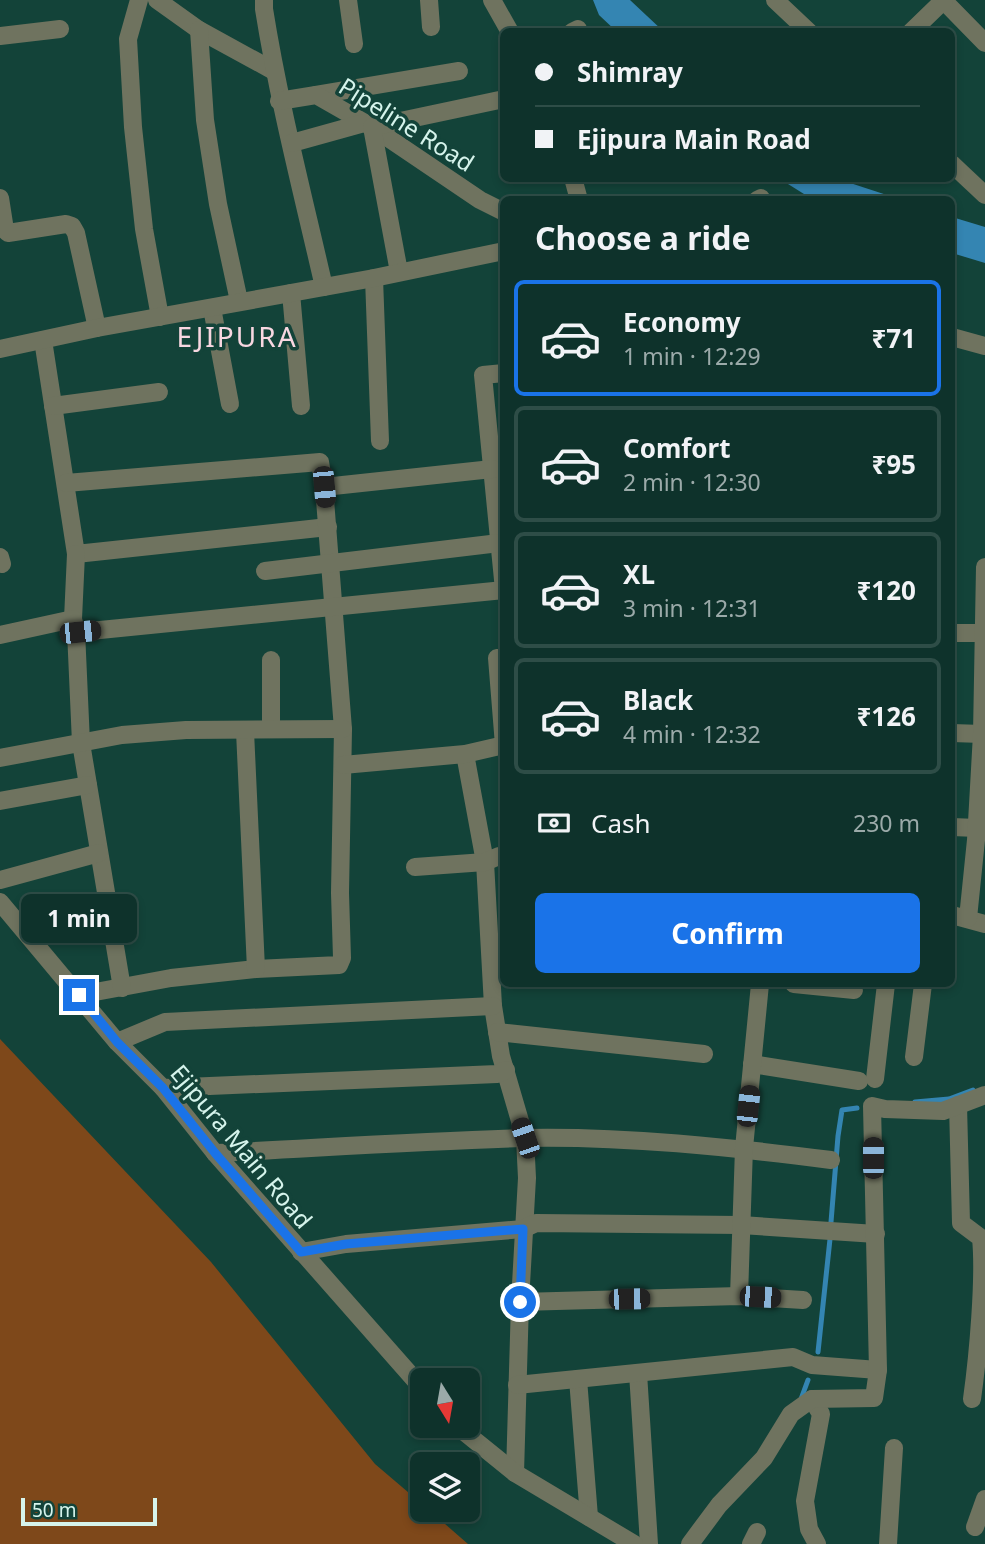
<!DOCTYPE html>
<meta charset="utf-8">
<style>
:root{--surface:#0e322b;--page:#173a33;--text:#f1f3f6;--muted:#9baaa9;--line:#2e4d47;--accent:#1a73e8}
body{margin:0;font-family:"Noto Sans",sans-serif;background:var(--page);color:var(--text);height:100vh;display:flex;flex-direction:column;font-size:26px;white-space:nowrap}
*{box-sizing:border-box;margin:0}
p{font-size:23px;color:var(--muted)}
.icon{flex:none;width:38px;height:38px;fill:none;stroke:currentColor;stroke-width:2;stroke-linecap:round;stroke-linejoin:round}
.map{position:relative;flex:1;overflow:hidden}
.sheet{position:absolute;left:500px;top:196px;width:455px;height:791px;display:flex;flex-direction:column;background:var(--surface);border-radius:10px;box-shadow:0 4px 10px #0003,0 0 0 2px var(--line)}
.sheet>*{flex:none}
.guide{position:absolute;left:500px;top:28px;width:455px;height:154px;border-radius:10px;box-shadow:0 4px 10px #0003,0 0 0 2px var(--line);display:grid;align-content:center;height:154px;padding:0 35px;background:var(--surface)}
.needle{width:46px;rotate:169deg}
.fabs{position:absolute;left:410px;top:1368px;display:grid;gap:14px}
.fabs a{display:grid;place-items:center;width:70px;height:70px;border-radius:10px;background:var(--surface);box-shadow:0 4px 10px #0003,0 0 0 2px var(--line);font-size:35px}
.scale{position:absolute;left:21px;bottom:18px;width:136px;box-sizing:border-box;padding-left:7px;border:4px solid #d6f4ec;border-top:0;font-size:19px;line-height:24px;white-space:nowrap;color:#d6f4ec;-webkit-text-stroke:5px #134339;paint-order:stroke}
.end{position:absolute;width:32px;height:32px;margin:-16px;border:9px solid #1a73e8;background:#fff;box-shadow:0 0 0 4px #fff}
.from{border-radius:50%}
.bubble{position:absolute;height:49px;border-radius:10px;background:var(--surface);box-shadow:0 4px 10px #0003,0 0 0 2px var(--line);font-size:23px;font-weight:700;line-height:49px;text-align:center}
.car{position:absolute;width:21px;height:42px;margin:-21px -10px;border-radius:9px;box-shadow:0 0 5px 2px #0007;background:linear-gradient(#222 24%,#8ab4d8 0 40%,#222 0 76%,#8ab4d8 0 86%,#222 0)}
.guide b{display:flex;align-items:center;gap:24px;height:66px;font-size:26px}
.guide b+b{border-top:2px solid var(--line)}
.guide i{width:18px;height:18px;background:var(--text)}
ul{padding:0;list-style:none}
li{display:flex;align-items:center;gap:21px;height:116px;margin:0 14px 10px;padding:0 21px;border:4px solid var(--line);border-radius:10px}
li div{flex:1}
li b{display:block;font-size:26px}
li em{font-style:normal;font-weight:700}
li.selected{border-color:var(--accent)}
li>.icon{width:63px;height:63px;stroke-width:1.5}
h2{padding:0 35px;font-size:32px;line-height:84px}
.pay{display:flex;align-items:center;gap:18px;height:77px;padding:0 35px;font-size:26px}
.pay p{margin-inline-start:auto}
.cta{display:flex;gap:14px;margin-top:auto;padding:14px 35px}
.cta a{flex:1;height:80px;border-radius:10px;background:var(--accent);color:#fff;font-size:28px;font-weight:700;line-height:80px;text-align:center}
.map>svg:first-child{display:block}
</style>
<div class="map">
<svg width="985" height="1544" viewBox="0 0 985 1544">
<rect width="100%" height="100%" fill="#134339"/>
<polygon fill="#7e481a" points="0,1039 211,1262 375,1464 422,1504 422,1510 429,1510 468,1544 0,1544"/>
<g fill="#3485b2">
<polygon points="593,0 630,0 663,31 616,31 599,15"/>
<polygon points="780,179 838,179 899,199 812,199"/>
<polygon points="952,217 985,227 985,263 952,253"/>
</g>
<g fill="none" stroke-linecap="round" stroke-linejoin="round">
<g stroke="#3485b2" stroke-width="5">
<polyline points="915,1102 949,1099 973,1090"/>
<polyline points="831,1222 838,1136 842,1110 857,1108"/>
<polyline points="818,1352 830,1239"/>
<polyline points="801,1399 808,1380"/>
</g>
<g stroke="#6f735f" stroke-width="18">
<polyline points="139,0 128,39 133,127 144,229 160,317"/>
<polyline points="157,0 199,30 274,71"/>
<path d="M 264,0 L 264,9 C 279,103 303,195 324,287"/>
<polyline points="348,0 354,44"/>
<polyline points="429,0 431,27"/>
<polyline points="492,0 510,32"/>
<polyline points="775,0 809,32"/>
<polyline points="943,0 985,43"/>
<polyline points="199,30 205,120 218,204 239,301"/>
<polyline points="572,32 578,29"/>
<polyline points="911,32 944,0"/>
<polyline points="0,36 60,29"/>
<polyline points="316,95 459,71"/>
<polyline points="279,101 316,95 372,127 480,200 504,212"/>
<polyline points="292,143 364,123"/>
<polyline points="952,164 985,195"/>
<polyline points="573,178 579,200"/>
<polyline points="0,198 5,230 8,233 66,224 72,226 76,233 97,328"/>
<polyline points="757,200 761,198"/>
<polyline points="399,272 372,127 504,99"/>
<polyline points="374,278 380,441"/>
<polyline points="291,293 301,406"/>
<polyline points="212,308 230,404"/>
<polyline points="952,337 985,346"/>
<polyline points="43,340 76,554 328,527"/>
<polyline points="0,349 97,328 374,278 504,251"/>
<polyline points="504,373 483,375 504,590"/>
<polyline points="53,406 159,392"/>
<polyline points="66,483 320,462 324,487 343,729 340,893 342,958 339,965 256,969 171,978 79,995"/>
<polyline points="324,487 492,469"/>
<polyline points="76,554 73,619 76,631 80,632 504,590"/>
<polyline points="0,557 2,564"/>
<polyline points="265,571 499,543"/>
<polyline points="76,631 81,743 122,988"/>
<polyline points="952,633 982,633"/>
<polyline points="0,635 73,619"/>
<polyline points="271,660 271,729"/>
<polyline points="245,731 256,969"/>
<polyline points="952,733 982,734"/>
<polyline points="504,745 497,658 504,658"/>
<polyline points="465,754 485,862 493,1006 501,1056 525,1138 527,1178 520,1302 515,1473"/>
<polyline points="0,758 122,735 186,730 343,729"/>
<polyline points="343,765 465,754 504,745"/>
<polyline points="0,801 88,785"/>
<polyline points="952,827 977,828"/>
<polyline points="415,867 485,862 499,856 504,857"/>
<polyline points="0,880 99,853"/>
<polyline points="952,915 985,924"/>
<polyline points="968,918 976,840 982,734 985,567"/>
<polyline points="17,922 107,899"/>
<polyline points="794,984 854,990"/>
<polyline points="497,1032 704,1054"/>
<polyline points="117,1042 165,1022 493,1006"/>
<polyline points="914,1057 923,984"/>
<polyline points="752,1064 859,1081"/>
<polyline points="875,1079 886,984"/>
<polyline points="163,1088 497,1074 506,1070"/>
<path d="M 958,1105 L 961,1223 L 981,1238 C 985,1278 978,1356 972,1399"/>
<path d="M 215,1153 C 317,1148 420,1141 523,1138 C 626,1136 729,1147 831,1160"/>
<polyline points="301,1252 346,1244 523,1229 536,1223 741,1225 876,1234"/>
<polyline points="739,1296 744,1148 760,984"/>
<polyline points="520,1302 739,1296 803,1300"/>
<polyline points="638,1373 649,1544"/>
<polyline points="578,1379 589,1517"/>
<polyline points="517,1385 793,1357 812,1365 878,1370"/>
<polyline points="812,1399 821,1414 805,1501 809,1529 817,1544"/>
<polyline points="975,1527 985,1499"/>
<polyline points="690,1544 719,1505 764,1458 791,1414 812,1399 874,1398 878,1370 872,1106 885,1109 943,1111 985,1095"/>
<polyline points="751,1544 757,1532"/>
<polyline points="888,1544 894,1448"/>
</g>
<g stroke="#6f735f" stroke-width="18">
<polyline points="0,902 117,1042 163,1088 215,1153 422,1388"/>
<polyline points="457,1426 515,1473 634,1544"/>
</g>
</g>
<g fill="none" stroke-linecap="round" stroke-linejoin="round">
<polyline stroke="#1a73e8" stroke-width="9" points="79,995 117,1042 163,1088 215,1153 301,1252 346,1244 523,1229 520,1302"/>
</g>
<g text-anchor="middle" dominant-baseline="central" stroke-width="7" stroke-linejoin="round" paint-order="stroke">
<g font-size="24" fill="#d6f4ec" stroke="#134339">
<text transform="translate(407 124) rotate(32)">Pipeline Road</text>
<text transform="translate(242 1146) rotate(50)">Ejipura Main Road</text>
</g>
<g font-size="28" letter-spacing="2" fill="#f8d7e1" stroke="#134339">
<text x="237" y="336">EJIPURA</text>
</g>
</g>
</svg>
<div class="fabs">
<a><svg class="needle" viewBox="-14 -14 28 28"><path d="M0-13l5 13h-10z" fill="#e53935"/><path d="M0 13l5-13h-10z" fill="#9baaa9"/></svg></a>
<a><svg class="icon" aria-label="layers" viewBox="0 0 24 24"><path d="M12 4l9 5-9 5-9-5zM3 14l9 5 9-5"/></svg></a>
</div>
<div class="scale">50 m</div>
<i class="end from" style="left:520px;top:1302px"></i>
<i class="end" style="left:79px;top:995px"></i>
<div class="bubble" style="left:21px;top:894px;width:116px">1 min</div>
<i class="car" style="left:324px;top:487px;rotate:175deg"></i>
<i class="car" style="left:80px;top:632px;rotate:84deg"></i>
<i class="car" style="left:748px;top:1106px;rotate:6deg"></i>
<i class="car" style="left:525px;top:1138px;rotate:341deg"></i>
<i class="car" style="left:873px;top:1158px;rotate:0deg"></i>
<i class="car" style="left:760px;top:1297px;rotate:93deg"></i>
<i class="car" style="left:629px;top:1299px;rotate:89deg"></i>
<div class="guide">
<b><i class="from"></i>Shimray</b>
<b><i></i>Ejipura Main Road</b>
</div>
<section class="sheet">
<h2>Choose a ride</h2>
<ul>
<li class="selected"><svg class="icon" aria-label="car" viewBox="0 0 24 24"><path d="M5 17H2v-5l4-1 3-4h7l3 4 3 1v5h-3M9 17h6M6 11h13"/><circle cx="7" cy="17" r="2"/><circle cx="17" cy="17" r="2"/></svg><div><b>Economy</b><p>1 min · 12:29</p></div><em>₹71</em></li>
<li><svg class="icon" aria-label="car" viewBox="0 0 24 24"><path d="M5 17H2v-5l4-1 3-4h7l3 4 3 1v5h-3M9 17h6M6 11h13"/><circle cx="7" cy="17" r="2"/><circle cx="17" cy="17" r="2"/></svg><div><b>Comfort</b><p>2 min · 12:30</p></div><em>₹95</em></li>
<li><svg class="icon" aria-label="car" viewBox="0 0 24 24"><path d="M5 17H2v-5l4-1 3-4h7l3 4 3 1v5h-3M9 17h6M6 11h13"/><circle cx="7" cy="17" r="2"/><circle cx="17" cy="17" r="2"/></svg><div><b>XL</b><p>3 min · 12:31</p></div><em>₹120</em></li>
<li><svg class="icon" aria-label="car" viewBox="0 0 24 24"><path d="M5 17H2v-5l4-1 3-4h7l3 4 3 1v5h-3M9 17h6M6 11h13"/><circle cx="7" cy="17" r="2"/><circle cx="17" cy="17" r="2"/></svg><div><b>Black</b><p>4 min · 12:32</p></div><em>₹126</em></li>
</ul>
<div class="pay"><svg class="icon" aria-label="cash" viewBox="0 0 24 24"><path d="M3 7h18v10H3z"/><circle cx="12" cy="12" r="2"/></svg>Cash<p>230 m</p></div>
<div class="cta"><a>Confirm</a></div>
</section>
</div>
